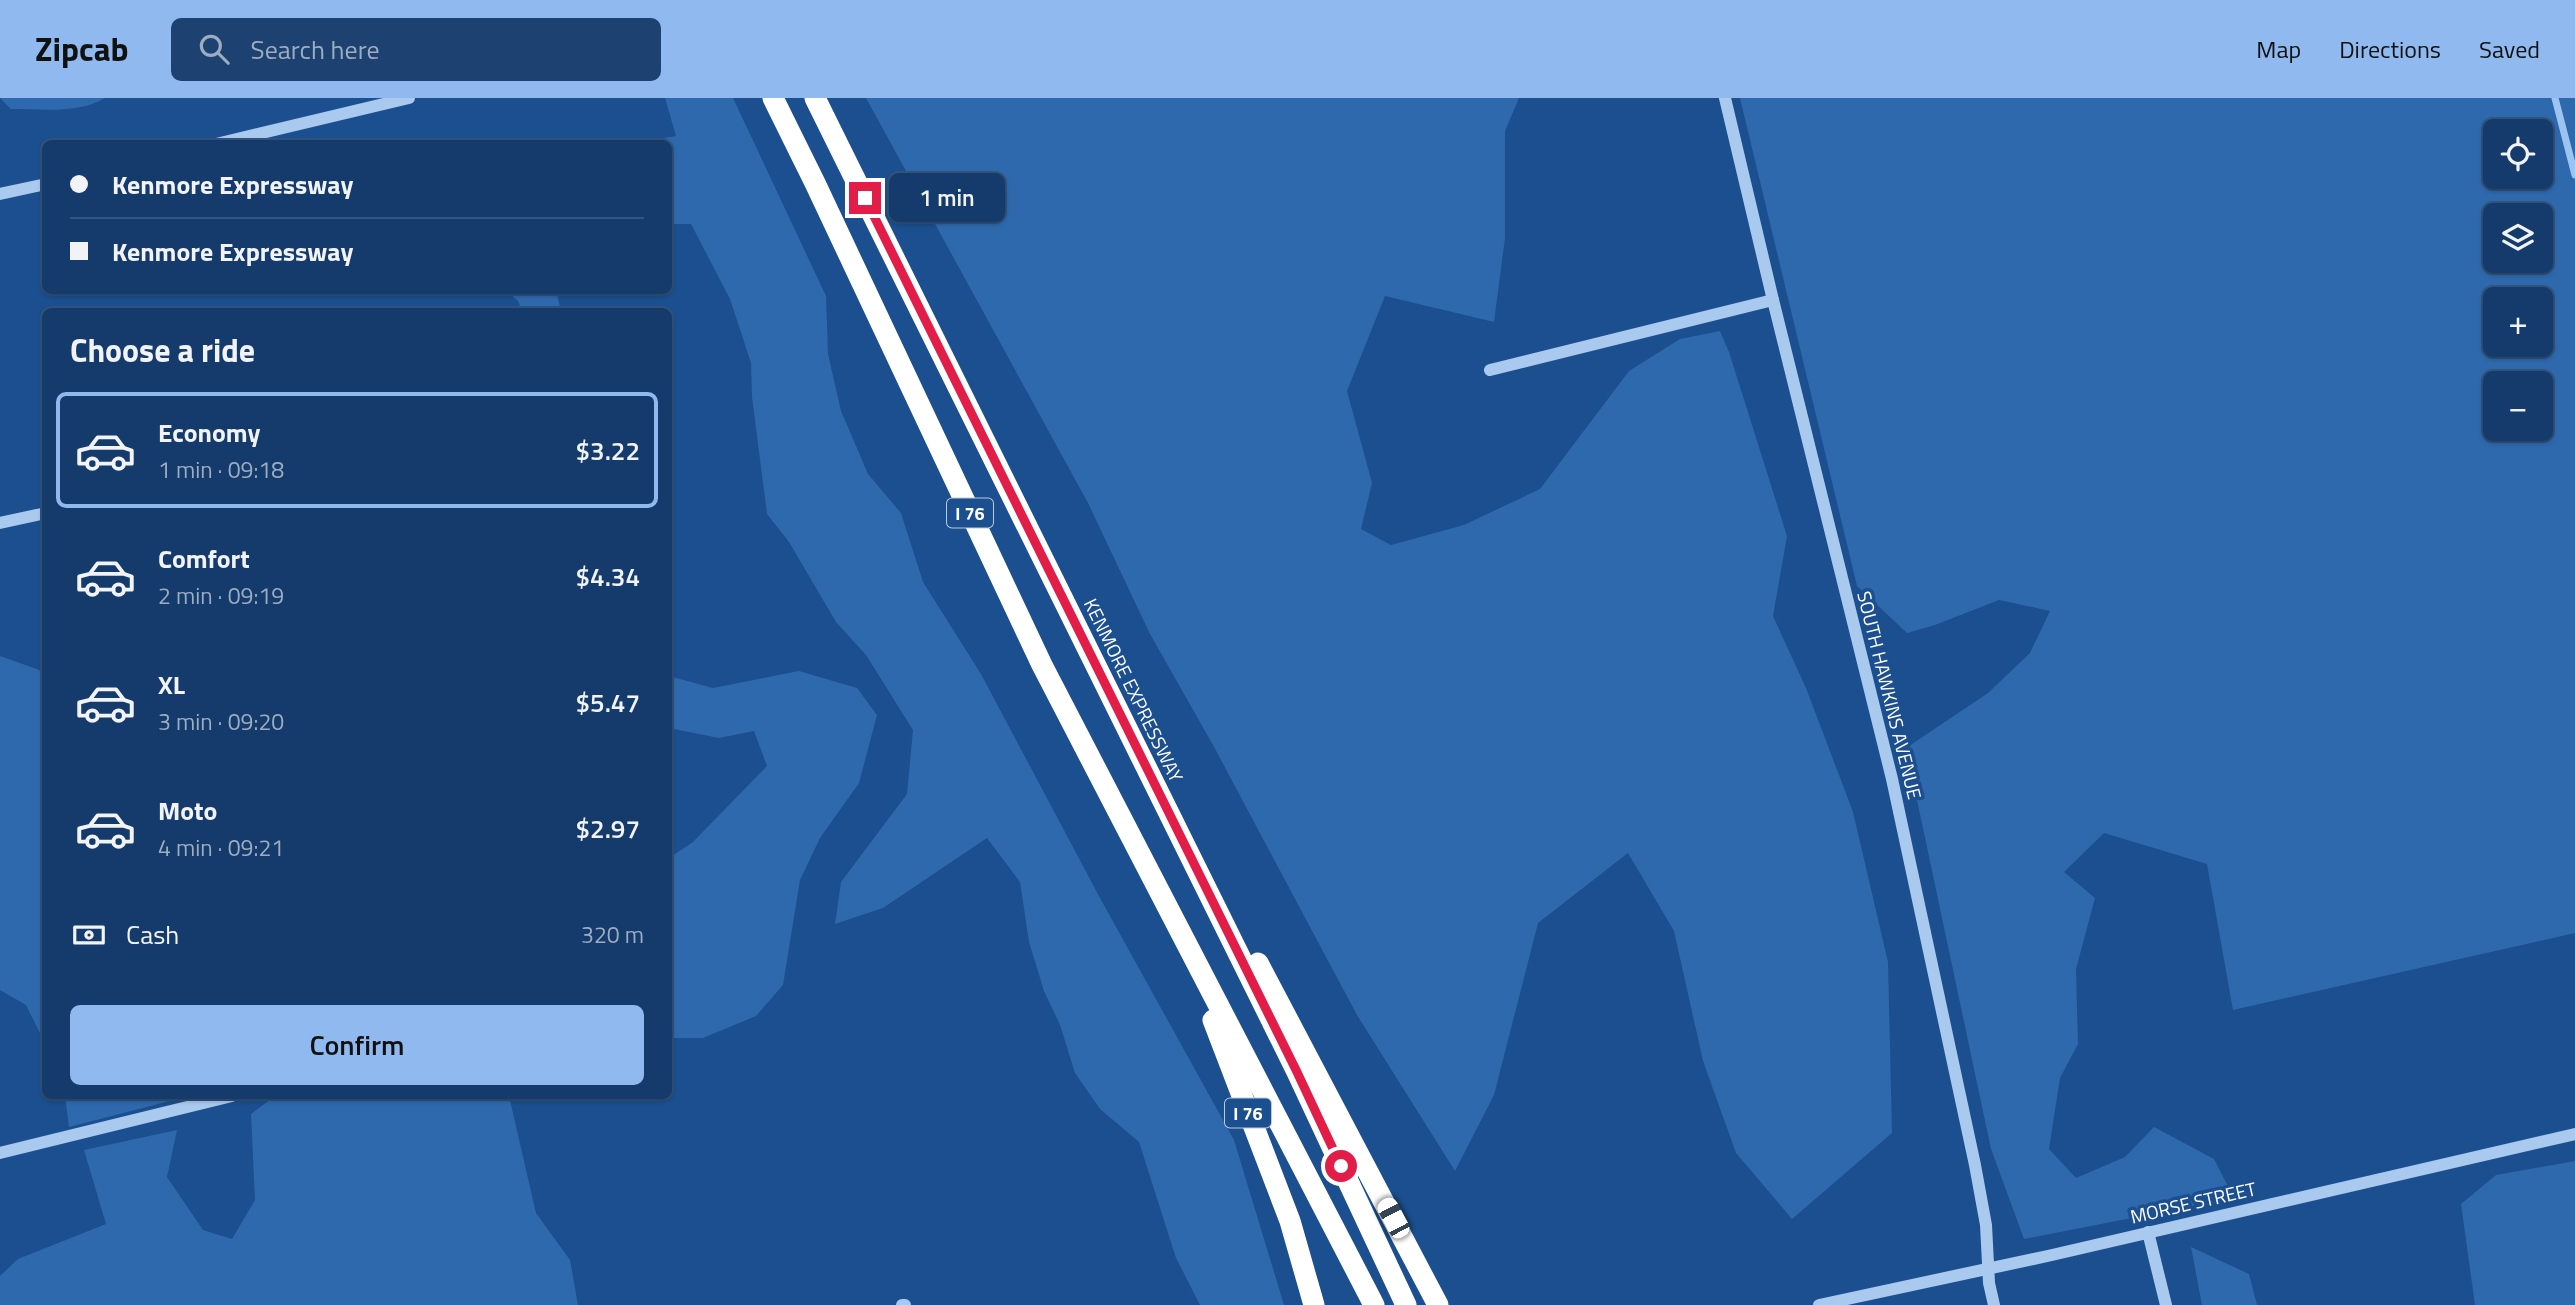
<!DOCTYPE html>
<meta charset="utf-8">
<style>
:root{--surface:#143b6b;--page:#1d4271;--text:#f1f3f6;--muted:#9dadc1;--line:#33557e;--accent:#90b9f0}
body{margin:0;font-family:"Titillium Web",sans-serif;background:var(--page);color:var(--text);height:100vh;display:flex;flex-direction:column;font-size:26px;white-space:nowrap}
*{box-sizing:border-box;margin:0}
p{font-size:23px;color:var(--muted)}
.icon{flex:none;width:38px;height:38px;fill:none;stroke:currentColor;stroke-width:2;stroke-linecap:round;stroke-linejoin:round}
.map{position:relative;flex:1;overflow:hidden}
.details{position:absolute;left:42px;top:210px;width:630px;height:791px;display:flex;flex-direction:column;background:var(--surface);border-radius:10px;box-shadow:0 2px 5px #0004,0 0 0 2px var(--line)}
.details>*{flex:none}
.hud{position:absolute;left:42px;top:42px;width:630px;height:154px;border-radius:10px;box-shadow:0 2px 5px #0004,0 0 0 2px var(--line);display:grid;align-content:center;height:154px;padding:0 28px;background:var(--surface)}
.buttons{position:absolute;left:2483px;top:21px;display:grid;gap:14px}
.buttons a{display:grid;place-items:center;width:70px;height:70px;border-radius:10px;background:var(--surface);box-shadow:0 2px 5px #0004,0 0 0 2px var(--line);font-size:35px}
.end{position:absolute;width:32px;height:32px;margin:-16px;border:9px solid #e11d48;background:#fff;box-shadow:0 0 0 4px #fff}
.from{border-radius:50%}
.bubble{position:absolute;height:49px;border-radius:10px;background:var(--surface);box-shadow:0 2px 5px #0004,0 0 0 2px var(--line);font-size:23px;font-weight:600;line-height:49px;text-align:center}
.car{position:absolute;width:21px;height:42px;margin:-21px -10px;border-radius:9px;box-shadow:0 0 5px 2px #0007;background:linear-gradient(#fff 24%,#345 0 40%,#fff 0 76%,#345 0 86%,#fff 0)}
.hud b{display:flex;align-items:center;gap:24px;height:66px;font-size:26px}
.hud b+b{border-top:2px solid var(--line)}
.hud i{width:18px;height:18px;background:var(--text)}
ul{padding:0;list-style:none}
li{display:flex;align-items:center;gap:21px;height:116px;margin:0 14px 10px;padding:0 14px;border:4px solid transparent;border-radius:10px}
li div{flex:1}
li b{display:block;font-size:26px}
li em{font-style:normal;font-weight:600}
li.selected{border-color:var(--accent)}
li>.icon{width:63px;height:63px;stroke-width:1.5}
h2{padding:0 28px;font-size:32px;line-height:84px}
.pay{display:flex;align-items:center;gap:18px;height:77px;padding:0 28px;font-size:26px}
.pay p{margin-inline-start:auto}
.cta{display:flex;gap:14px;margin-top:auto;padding:14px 28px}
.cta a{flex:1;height:80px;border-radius:10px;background:var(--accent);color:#111;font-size:28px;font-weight:600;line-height:80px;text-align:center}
header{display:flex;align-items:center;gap:42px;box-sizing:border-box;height:98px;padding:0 35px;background:var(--accent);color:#111}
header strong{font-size:33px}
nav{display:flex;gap:38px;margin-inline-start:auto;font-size:24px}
.search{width:490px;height:63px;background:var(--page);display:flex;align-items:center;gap:18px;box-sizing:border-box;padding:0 24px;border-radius:10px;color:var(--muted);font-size:26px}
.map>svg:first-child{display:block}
</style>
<header>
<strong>Zipcab</strong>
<div class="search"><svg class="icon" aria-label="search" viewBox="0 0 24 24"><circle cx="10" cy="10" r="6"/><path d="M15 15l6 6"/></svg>Search here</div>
<nav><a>Map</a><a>Directions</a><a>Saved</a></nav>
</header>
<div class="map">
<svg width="2575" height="1207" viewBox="0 0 2575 1207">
<rect width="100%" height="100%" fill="#1b4f8f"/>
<g fill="#2e69ad" fill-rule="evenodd">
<path d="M 0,0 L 105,0 C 79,16 41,11 11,11 Z"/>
<polygon points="665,0 733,0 826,198 828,256 841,313 868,376 901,415 923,484 981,576 1100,800 1234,1042 1284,1207 1200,1207 1176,1160 1139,1044 1100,1011 1075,975 1060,927 1044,893 1029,844 1020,784 987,740 883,810 835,826 841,784 907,696 913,632 866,557 836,524 789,444 767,416 752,299 751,265 730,201 691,126 669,126 668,46 635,45 676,38"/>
<polygon points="866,0 1519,0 1505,33 1505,140 1494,224 1385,198 1347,293 1372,385 1361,431 1391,447 1464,427 1540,391 1629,273 1680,241 1720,233 1729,254 1787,438 1773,518 1806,590 1853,714 1888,864 1892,1035 1792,1121 1736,1055 1703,963 1674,833 1628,755 1538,825 1494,997 1455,1073 1357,917 1213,647 1150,536 1088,405"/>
<path d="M 1740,0 L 2575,0 L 2575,835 L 2233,912 L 2207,766 L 2104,735 L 2064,774 L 2095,800 L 2076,871 L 2078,946 L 2060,980 L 2049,1051 L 2076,1080 L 2125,1059 L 2154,1029 L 2214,1061 L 2234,1100 L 2024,1141 L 1991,1051 L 1906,650 L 1988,595 L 2030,555 L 2050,513 L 1999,502 L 1935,527 L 1907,535 L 1857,488 ZM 2541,33 L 2541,79 L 2496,79 L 2496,33 ZM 2541,117 L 2541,163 L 2496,163 L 2496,117 ZM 2541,201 L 2541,247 L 2496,247 L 2496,201 ZM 2541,285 L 2541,331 L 2496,331 L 2496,285 Z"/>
<polygon points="507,193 556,193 561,213 522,213 518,203"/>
<polygon points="0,558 45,574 45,945 26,907 0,892"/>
<polygon points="799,573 857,590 877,617 859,685 820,740 800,782 783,887 756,918 703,940 669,940 669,760 693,744 767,668 754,633 719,640 669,630 669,578 713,590"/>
<polygon points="65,998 189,998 69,1029"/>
<polygon points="275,998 509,998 536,1115 570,1162 578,1207 0,1207 0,1178 18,1161 106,1126 84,1052 177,1032 167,1079 203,1132 232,1141 255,1102 251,1016"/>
<polygon points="2575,1063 2575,1207 2475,1207 2461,1106 2496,1077"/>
<polygon points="2191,1149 2249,1176 2257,1207 2202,1207"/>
</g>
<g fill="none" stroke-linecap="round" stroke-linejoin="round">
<polyline stroke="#9cc4f0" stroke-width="7" points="2555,0 2575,77"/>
<g stroke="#a9c9ee" stroke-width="12">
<polyline points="1725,0 1773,202 1892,681 1975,1067 1986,1127 1989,1185 1994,1207"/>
<polyline points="216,46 409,0"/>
<polyline points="0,96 46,86"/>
<polyline points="1490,272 1773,202"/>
<polyline points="0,425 46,415"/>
<polyline points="0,1055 232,998"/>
<polyline points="2148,1134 2166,1207"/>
<polyline points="902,1207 905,1207"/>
<polyline points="1819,1207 2052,1157 2575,1036"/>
</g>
<g stroke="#fff" stroke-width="21">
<polyline points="773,0 815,85 1042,567 1374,1207"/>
<polyline points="815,0 1297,974 1406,1207"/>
<polyline points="1258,865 1438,1207"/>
<polyline points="1213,922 1290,1123 1314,1207"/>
</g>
</g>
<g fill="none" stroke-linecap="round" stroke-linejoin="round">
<polyline stroke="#e11d48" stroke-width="9" points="865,100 1297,974 1341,1068"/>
</g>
<g text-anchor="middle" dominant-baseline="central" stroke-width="7" stroke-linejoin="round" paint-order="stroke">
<g fill="#1b4f8f" stroke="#bbcadd" stroke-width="2">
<rect x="947" y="400.5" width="46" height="29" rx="5"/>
<rect x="1225" y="1000.5" width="46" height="29" rx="5"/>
</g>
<g font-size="18" font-weight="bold" fill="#fff">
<text x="970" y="415">I 76</text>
<text x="1248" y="1015">I 76</text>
</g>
<g font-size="19" fill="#fff" stroke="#1b4f8f">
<text transform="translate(1134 592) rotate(64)">KENMORE EXPRESSWAY</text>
<text transform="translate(1890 597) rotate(76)">SOUTH HAWKINS AVENUE</text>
<text transform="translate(2193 1104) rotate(-13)">MORSE STREET</text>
</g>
</g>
</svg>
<div class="buttons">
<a><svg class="icon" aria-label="locate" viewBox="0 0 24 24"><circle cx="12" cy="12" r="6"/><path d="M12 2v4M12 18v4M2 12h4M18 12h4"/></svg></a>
<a><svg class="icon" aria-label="layers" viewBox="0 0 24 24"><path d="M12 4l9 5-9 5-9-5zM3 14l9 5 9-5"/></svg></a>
<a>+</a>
<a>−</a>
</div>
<i class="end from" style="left:1341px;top:1068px"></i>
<i class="end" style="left:865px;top:100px"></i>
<div class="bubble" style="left:889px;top:75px;width:116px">1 min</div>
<i class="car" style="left:1393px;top:1120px;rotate:332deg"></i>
<div class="hud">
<b><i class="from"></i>Kenmore Expressway</b>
<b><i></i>Kenmore Expressway</b>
</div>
<section class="details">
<h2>Choose a ride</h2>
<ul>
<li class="selected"><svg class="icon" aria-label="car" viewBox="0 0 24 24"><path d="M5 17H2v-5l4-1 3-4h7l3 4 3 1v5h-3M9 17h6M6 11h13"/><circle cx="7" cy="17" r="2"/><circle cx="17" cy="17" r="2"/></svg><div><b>Economy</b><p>1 min · 09:18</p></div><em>$3.22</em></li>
<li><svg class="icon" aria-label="car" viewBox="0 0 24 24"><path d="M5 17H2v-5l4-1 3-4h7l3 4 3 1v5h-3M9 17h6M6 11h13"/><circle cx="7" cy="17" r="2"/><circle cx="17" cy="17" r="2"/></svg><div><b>Comfort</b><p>2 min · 09:19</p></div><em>$4.34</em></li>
<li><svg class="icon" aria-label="car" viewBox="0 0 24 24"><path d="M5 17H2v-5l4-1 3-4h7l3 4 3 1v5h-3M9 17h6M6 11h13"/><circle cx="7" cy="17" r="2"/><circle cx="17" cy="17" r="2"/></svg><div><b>XL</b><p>3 min · 09:20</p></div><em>$5.47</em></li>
<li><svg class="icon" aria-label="car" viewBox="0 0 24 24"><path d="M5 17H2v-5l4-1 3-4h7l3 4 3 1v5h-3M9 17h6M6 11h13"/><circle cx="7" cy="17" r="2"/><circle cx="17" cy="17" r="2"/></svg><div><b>Moto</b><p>4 min · 09:21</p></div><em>$2.97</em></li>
</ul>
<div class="pay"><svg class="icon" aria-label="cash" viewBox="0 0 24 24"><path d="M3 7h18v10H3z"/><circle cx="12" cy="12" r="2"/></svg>Cash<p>320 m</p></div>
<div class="cta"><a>Confirm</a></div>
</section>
</div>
